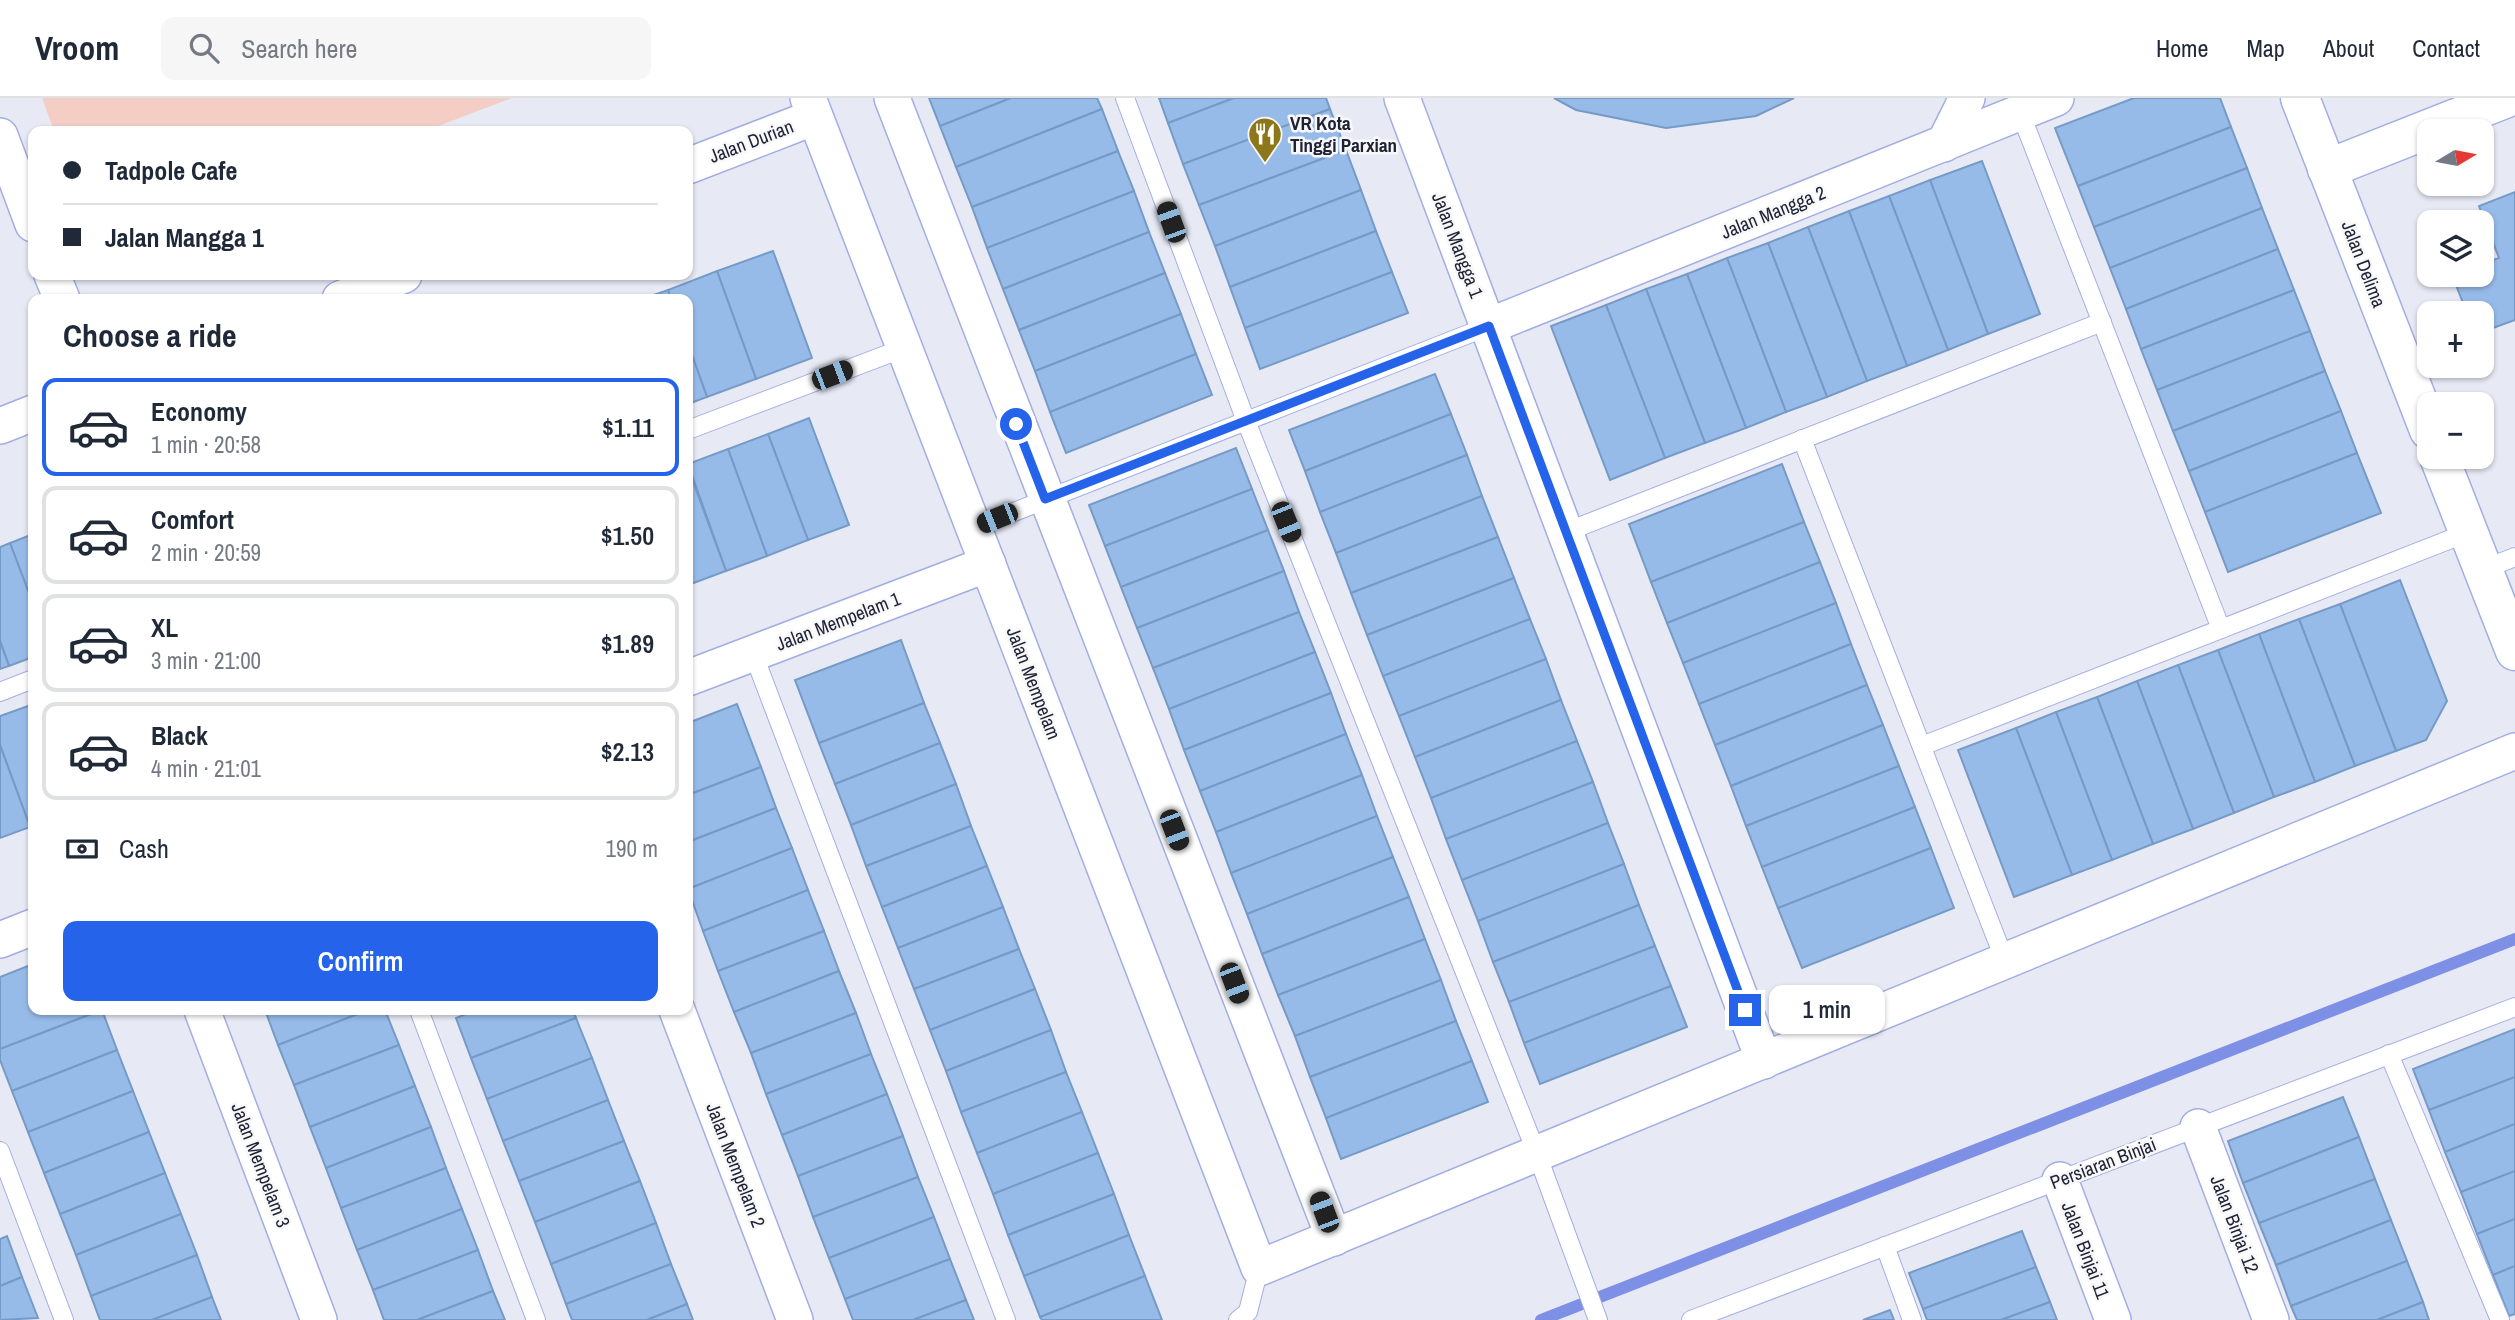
<!DOCTYPE html>
<meta charset="utf-8">
<style>
:root{--surface:#fff;--page:#f6f6f7;--text:#1f2937;--muted:#747a83;--line:#e0e1e3;--accent:#2563eb}
body{margin:0;font-family:"Archivo Narrow",sans-serif;background:var(--page);color:var(--text);height:100vh;display:flex;flex-direction:column;font-size:26px;white-space:nowrap}
*{box-sizing:border-box;margin:0}
p{font-size:23px;color:var(--muted)}
.icon{flex:none;width:38px;height:38px;fill:none;stroke:currentColor;stroke-width:2;stroke-linecap:round;stroke-linejoin:round}
.map{position:relative;flex:1;overflow:hidden}
.drawer{position:absolute;left:28px;top:196px;width:665px;height:721px;display:flex;flex-direction:column;background:var(--surface);border-radius:14px;box-shadow:0 2px 5px #0004}
.drawer>*{flex:none}
.top-card{position:absolute;left:28px;top:28px;width:665px;height:154px;border-radius:14px;box-shadow:0 2px 5px #0004;display:grid;align-content:center;height:154px;padding:0 35px;background:var(--surface)}
.needle{width:46px;rotate:80deg}
.tools{position:absolute;left:2417px;top:21px;display:grid;gap:14px}
.tools a{display:grid;place-items:center;width:77px;height:77px;border-radius:14px;background:var(--surface);box-shadow:0 2px 5px #0004;font-size:35px}
.end{position:absolute;width:32px;height:32px;margin:-16px;border:9px solid #2563eb;background:#fff;box-shadow:0 0 0 4px #fff}
.from{border-radius:50%}
.bubble{position:absolute;height:49px;border-radius:14px;background:var(--surface);box-shadow:0 2px 5px #0004;font-size:23px;font-weight:600;line-height:49px;text-align:center}
.car{position:absolute;width:21px;height:42px;margin:-21px -10px;border-radius:9px;box-shadow:0 0 5px 2px #0007;background:linear-gradient(#222 24%,#8ab4d8 0 40%,#222 0 76%,#8ab4d8 0 86%,#222 0)}
.top-card b{display:flex;align-items:center;gap:24px;height:66px;font-size:26px}
.top-card b+b{border-top:2px solid var(--line)}
.top-card i{width:18px;height:18px;background:var(--text)}
ul{padding:0;list-style:none}
li{display:flex;align-items:center;gap:21px;height:98px;margin:0 14px 10px;padding:0 21px;border:4px solid var(--line);border-radius:14px}
li div{flex:1}
li b{display:block;font-size:26px}
li em{font-style:normal;font-weight:600}
li.on{border-color:var(--accent)}
li>.icon{width:63px;height:63px;stroke-width:1.5}
h2{padding:0 35px;font-size:32px;line-height:84px}
.pay{display:flex;align-items:center;gap:18px;height:77px;padding:0 35px;font-size:26px}
.pay p{margin-inline-start:auto}
.action{display:flex;gap:14px;margin-top:auto;padding:14px 35px}
.action a{flex:1;height:80px;border-radius:14px;background:var(--accent);color:#fff;font-size:28px;font-weight:600;line-height:80px;text-align:center}
header{display:flex;align-items:center;gap:42px;box-sizing:border-box;height:98px;padding:0 35px;background:var(--surface);border-bottom:2px solid var(--line)}
header strong{font-size:33px}
nav{display:flex;gap:38px;margin-inline-start:auto;font-size:24px}
.search{width:490px;height:63px;background:var(--page);display:flex;align-items:center;gap:18px;box-sizing:border-box;padding:0 24px;border-radius:14px;color:var(--muted);font-size:26px}
.map>svg:first-child{display:block}
</style>
<header>
<strong>Vroom</strong>
<div class="search"><svg class="icon" aria-label="search" viewBox="0 0 24 24"><circle cx="10" cy="10" r="6"/><path d="M15 15l6 6"/></svg>Search here</div>
<nav><a>Home</a><a>Map</a><a>About</a><a>Contact</a></nav>
</header>
<div class="map">
<svg width="2515" height="1222" viewBox="0 0 2515 1222">
<rect width="100%" height="100%" fill="#e7eaf5"/>
<polygon fill="#f4cec4" points="42,0 512,0 425,33 54,33"/>
<g fill="none" stroke-linecap="round" stroke-linejoin="round">
<polyline stroke="#7e8fe6" stroke-width="12" points="1541,1222 2515,841"/>
</g>
<g fill="#97bbe9" stroke="#769ac6" stroke-width="2">
<polygon points="929,0 1011,0 940,28"/>
<polygon points="1011,0 1097,0 1102,11 956,69 940,28"/>
<polygon points="1159,0 1234,0 1168,25"/>
<polygon points="1234,0 1326,0 1330,11 1183,66 1168,25"/>
<polygon points="1554,0 1794,0 1756,18 1666,30 1576,12"/>
<polygon points="2134,0 2220,0 2231,29 2078,88 2055,30"/>
<polygon points="1102,11 1118,53 972,109 956,69"/>
<polygon points="1330,11 1346,52 1199,107 1183,66"/>
<polygon points="2231,29 2247,70 2094,129 2078,88"/>
<polygon points="1346,52 1361,92 1215,148 1199,107"/>
<polygon points="1118,53 1134,93 987,150 972,109"/>
<polygon points="1982,63 2040,216 1988,236 1930,82"/>
<polygon points="2247,70 2262,110 2110,170 2094,129"/>
<polygon points="1930,82 1988,236 1948,252 1889,98"/>
<polygon points="1361,92 1376,133 1230,189 1215,148"/>
<polygon points="1134,93 1149,134 1003,191 987,150"/>
<polygon points="2515,94 2515,222 2482,234 2482,215 2467,215 2452,177 2482,177 2482,166 2499,160 2479,108"/>
<polygon points="1889,98 1948,252 1907,268 1849,113"/>
<polygon points="2262,110 2278,151 2126,211 2110,170"/>
<polygon points="1849,113 1907,268 1867,283 1808,129"/>
<polygon points="1808,129 1867,283 1827,299 1768,145"/>
<polygon points="1376,133 1392,174 1245,230 1230,189"/>
<polygon points="1149,134 1165,175 1019,232 1003,191"/>
<polygon points="1768,145 1827,299 1786,314 1727,160"/>
<polygon points="2278,151 2294,192 2141,251 2126,211"/>
<polygon points="773,153 812,260 756,281 717,173"/>
<polygon points="1727,160 1786,314 1746,330 1687,176"/>
<polygon points="717,173 756,281 707,299 688,246 688,201 671,201 668,192"/>
<polygon points="1392,174 1408,215 1260,271 1245,230"/>
<polygon points="1165,175 1181,216 1035,273 1019,232"/>
<polygon points="1687,176 1746,330 1705,345 1646,191"/>
<polygon points="1646,191 1705,345 1665,360 1606,207"/>
<polygon points="668,192 671,201 642,201"/>
<polygon points="2294,192 2310,233 2157,292 2141,251"/>
<polygon points="1606,207 1665,360 1610,382 1551,228"/>
<polygon points="1181,216 1196,256 1050,314 1035,273"/>
<polygon points="2310,233 2325,273 2173,333 2157,292"/>
<polygon points="688,246 707,299 688,306"/>
<polygon points="1196,256 1212,297 1066,355 1050,314"/>
<polygon points="2325,273 2341,313 2189,373 2173,333"/>
<polygon points="1435,276 1451,316 1305,373 1289,332"/>
<polygon points="2341,313 2357,355 2205,414 2189,373"/>
<polygon points="1451,316 1467,357 1320,414 1305,373"/>
<polygon points="809,320 849,427 808,442 768,336"/>
<polygon points="768,336 808,442 767,458 728,351"/>
<polygon points="1236,350 1252,391 1105,448 1089,407"/>
<polygon points="728,351 767,458 726,473 688,366"/>
<polygon points="2357,355 2381,415 2228,474 2205,414"/>
<polygon points="1467,357 1482,398 1336,455 1320,414"/>
<polygon points="1782,366 1804,424 1651,484 1629,426"/>
<polygon points="688,370 726,473 688,487"/>
<polygon points="1252,391 1268,432 1121,489 1105,448"/>
<polygon points="1482,398 1498,439 1351,495 1336,455"/>
<polygon points="1804,424 1820,464 1667,525 1651,484"/>
<polygon points="1268,432 1284,473 1137,530 1121,489"/>
<polygon points="33,436 33,506 10,445"/>
<polygon points="1498,439 1514,480 1367,537 1351,495"/>
<polygon points="10,445 33,506 33,559 9,568 0,543 0,449"/>
<polygon points="1820,464 1836,505 1683,565 1667,525"/>
<polygon points="1284,473 1299,514 1153,570 1137,530"/>
<polygon points="1514,480 1530,521 1383,578 1367,537"/>
<polygon points="2400,482 2447,603 2426,642 2396,653 2340,506"/>
<polygon points="1836,505 1851,546 1699,606 1683,565"/>
<polygon points="2340,506 2396,653 2355,668 2299,521"/>
<polygon points="1299,514 1315,554 1169,611 1153,570"/>
<polygon points="1530,521 1546,561 1399,618 1383,578"/>
<polygon points="2299,521 2355,668 2315,684 2259,536"/>
<polygon points="2259,536 2315,684 2274,699 2218,552"/>
<polygon points="901,542 924,605 819,645 795,582"/>
<polygon points="0,543 9,568 0,571"/>
<polygon points="1851,546 1867,587 1715,647 1699,606"/>
<polygon points="2218,552 2274,699 2234,715 2178,567"/>
<polygon points="1315,554 1331,595 1184,652 1169,611"/>
<polygon points="1546,561 1561,602 1415,659 1399,618"/>
<polygon points="2178,567 2234,715 2193,731 2137,583"/>
<polygon points="2137,583 2193,731 2153,746 2097,599"/>
<polygon points="1867,587 1883,627 1731,688 1715,647"/>
<polygon points="1331,595 1346,636 1200,693 1184,652"/>
<polygon points="2097,599 2153,746 2112,762 2056,614"/>
<polygon points="1561,602 1577,643 1431,700 1415,659"/>
<polygon points="924,605 940,645 835,686 819,645"/>
<polygon points="737,606 761,669 688,697 688,625"/>
<polygon points="31,607 33,728 30,729 0,647 0,618"/>
<polygon points="2056,614 2112,762 2072,777 2016,630"/>
<polygon points="1883,627 1899,668 1746,728 1731,688"/>
<polygon points="2016,630 2072,777 2014,799 1958,652"/>
<polygon points="1346,636 1362,677 1216,734 1200,693"/>
<polygon points="1577,643 1593,684 1446,741 1431,700"/>
<polygon points="940,645 956,686 851,727 835,686"/>
<polygon points="0,647 30,729 0,740"/>
<polygon points="1899,668 1915,709 1762,769 1746,728"/>
<polygon points="761,669 776,710 688,744 688,697"/>
<polygon points="1362,677 1377,718 1231,775 1216,734"/>
<polygon points="1593,684 1608,725 1462,782 1446,741"/>
<polygon points="956,686 971,728 866,768 851,727"/>
<polygon points="1915,709 1931,750 1778,810 1762,769"/>
<polygon points="776,710 792,750 688,791 688,744"/>
<polygon points="1377,718 1393,759 1247,816 1231,775"/>
<polygon points="1608,725 1624,766 1478,823 1462,782"/>
<polygon points="971,728 987,768 882,809 866,768"/>
<polygon points="792,750 808,792 703,833 688,791"/>
<polygon points="1931,750 1954,810 1802,870 1778,810"/>
<polygon points="1393,759 1409,799 1262,856 1247,816"/>
<polygon points="1624,766 1639,807 1493,864 1478,823"/>
<polygon points="987,768 1003,809 898,850 882,809"/>
<polygon points="808,792 824,833 718,873 703,833"/>
<polygon points="1409,799 1425,841 1278,897 1262,856"/>
<polygon points="1639,807 1655,848 1509,904 1493,864"/>
<polygon points="1003,809 1019,851 914,891 898,850"/>
<polygon points="824,833 839,873 734,914 718,873"/>
<polygon points="1425,841 1441,882 1295,938 1278,897"/>
<polygon points="1655,848 1671,888 1524,945 1509,904"/>
<polygon points="1019,851 1035,891 930,932 914,891"/>
<polygon points="33,866 33,912 101,912 0,951 0,879"/>
<polygon points="839,873 856,915 751,955 734,914"/>
<polygon points="1441,882 1456,923 1310,979 1295,938"/>
<polygon points="1671,888 1687,929 1540,986 1524,945"/>
<polygon points="1035,891 1051,932 946,973 930,932"/>
<polygon points="102,912 117,952 12,993 0,962 0,951"/>
<polygon points="265,912 368,912 278,947"/>
<polygon points="368,912 385,912 399,947 294,987 278,947"/>
<polygon points="476,912 573,912 576,920 471,960 456,920"/>
<polygon points="856,915 871,956 766,996 751,955"/>
<polygon points="576,920 592,960 487,1001 471,960"/>
<polygon points="1456,923 1472,963 1326,1020 1310,979"/>
<polygon points="2515,931 2515,979 2429,1012 2413,971"/>
<polygon points="1051,932 1066,974 961,1014 946,973"/>
<polygon points="399,947 415,988 310,1029 294,987"/>
<polygon points="117,952 133,993 28,1034 12,993"/>
<polygon points="871,956 887,996 782,1037 766,996"/>
<polygon points="592,960 608,1002 503,1043 487,1001"/>
<polygon points="1472,963 1488,1004 1341,1061 1326,1020"/>
<polygon points="1066,974 1082,1014 977,1055 961,1014"/>
<polygon points="2515,979 2515,1026 2445,1054 2429,1012"/>
<polygon points="415,988 431,1029 326,1070 310,1029"/>
<polygon points="133,993 149,1034 44,1075 28,1034"/>
<polygon points="887,996 903,1038 798,1078 782,1037"/>
<polygon points="2343,999 2359,1039 2243,1085 2228,1043"/>
<polygon points="608,1002 624,1043 519,1083 503,1043"/>
<polygon points="1082,1014 1098,1055 993,1096 977,1055"/>
<polygon points="2515,1026 2515,1073 2461,1094 2445,1054"/>
<polygon points="431,1029 446,1070 341,1110 326,1070"/>
<polygon points="149,1034 165,1075 60,1116 44,1075"/>
<polygon points="903,1038 918,1079 813,1119 798,1078"/>
<polygon points="2359,1039 2375,1081 2259,1125 2243,1085"/>
<polygon points="624,1043 640,1083 535,1124 519,1083"/>
<polygon points="1098,1055 1114,1096 1008,1137 993,1096"/>
<polygon points="446,1070 462,1111 357,1152 341,1110"/>
<polygon points="2515,1073 2515,1121 2477,1136 2461,1094"/>
<polygon points="165,1075 181,1116 76,1157 60,1116"/>
<polygon points="918,1079 934,1119 829,1160 813,1119"/>
<polygon points="2375,1081 2391,1122 2276,1167 2259,1125"/>
<polygon points="640,1083 656,1125 551,1166 535,1124"/>
<polygon points="1114,1096 1129,1137 1024,1178 1008,1137"/>
<polygon points="462,1111 478,1152 373,1192 357,1152"/>
<polygon points="181,1116 197,1157 91,1198 76,1157"/>
<polygon points="934,1119 950,1161 845,1201 829,1160"/>
<polygon points="2515,1121 2515,1168 2493,1177 2477,1136"/>
<polygon points="2391,1122 2407,1163 2291,1208 2276,1167"/>
<polygon points="656,1125 671,1166 566,1206 551,1166"/>
<polygon points="2022,1133 2036,1169 1923,1211 1909,1175"/>
<polygon points="1129,1137 1145,1178 1040,1219 1024,1178"/>
<polygon points="7,1138 22,1179 0,1188 0,1141"/>
<polygon points="478,1152 493,1193 417,1222 384,1222 373,1192"/>
<polygon points="197,1157 212,1199 152,1222 100,1222 91,1198"/>
<polygon points="950,1161 966,1202 913,1222 853,1222 845,1201"/>
<polygon points="2407,1163 2423,1204 2377,1222 2297,1222 2291,1208"/>
<polygon points="671,1166 687,1206 647,1222 572,1222 566,1206"/>
<polygon points="2515,1168 2515,1216 2509,1218 2493,1177"/>
<polygon points="2036,1169 2050,1204 2001,1222 1927,1222 1923,1211"/>
<polygon points="1145,1178 1162,1222 1042,1222 1040,1219"/>
<polygon points="22,1179 38,1220 0,1222 0,1188"/>
<polygon points="493,1193 505,1222 417,1222"/>
<polygon points="212,1199 221,1222 152,1222"/>
<polygon points="966,1202 974,1222 913,1222"/>
<polygon points="2050,1204 2057,1222 2001,1222"/>
<polygon points="2423,1204 2429,1222 2377,1222"/>
<polygon points="687,1206 693,1222 647,1222"/>
<polygon points="1890,1212 1894,1222 1863,1222"/>
</g>
<g fill="none" stroke-linecap="round" stroke-linejoin="round">
<g stroke="#a2aee2" stroke-width="20">
<g id="service">
<polyline points="1125,0 1246,323 1537,1056 1598,1222"/>
<polyline points="2020,14 2221,531"/>
<polyline points="688,332 904,250"/>
<polyline points="1802,341 2005,863"/>
<polyline points="973,430 1489,228"/>
<polyline points="1566,434 2102,224"/>
<polyline points="2484,471 2515,459"/>
<polyline points="753,555 1006,1222"/>
<polyline points="0,594 33,581"/>
<polyline points="1922,648 2469,434"/>
<polyline points="419,912 536,1222"/>
<polyline points="2389,956 2500,1222"/>
<polyline points="0,1053 64,1222"/>
<polyline points="1885,1148 1912,1222"/>
<polyline points="1238,1222 1248,1214 1259,1170"/>
<polyline points="1691,1222 2515,909"/>
</g>
</g>
<g stroke="#a2aee2" stroke-width="38">
<g id="minor">
<polyline points="808,0 1259,1170 2515,653"/>
<polyline points="892,0 1334,1140"/>
<polyline points="1402,0 1764,963"/>
<polyline points="0,38 33,126"/>
<polyline points="1944,46 1967,0"/>
<polyline points="688,68 815,19"/>
<polyline points="52,177 62,201"/>
<polyline points="340,201 404,177"/>
<polyline points="1489,228 2056,0"/>
<polyline points="0,328 33,315"/>
<polyline points="688,580 988,466"/>
<polyline points="0,842 33,829"/>
<polyline points="202,912 319,1222"/>
<polyline points="677,912 795,1222"/>
<polyline points="2198,1029 2271,1222"/>
<polyline points="2060,1082 2113,1222"/>
</g>
</g>
<g stroke="#a2aee2" stroke-width="41">
<g id="tertiary">
<polyline points="2300,0 2429,332"/>
<polyline points="2327,71 2507,0"/>
<polyline points="2439,359 2515,553"/>
</g>
</g>
<use href="#service" stroke="#fff" stroke-width="18"/>
<use href="#minor" stroke="#fff" stroke-width="35"/>
<use href="#tertiary" stroke="#fff" stroke-width="38"/>
</g>
<g fill="none" stroke-linecap="round" stroke-linejoin="round">
<polyline stroke="#2563eb" stroke-width="9" points="1016,326 1045,401 1489,228 1745,912"/>
</g>
<defs>
<g id="restaurant-pin" transform="scale(1.75)"><path d="M0 17L-7.5 6A9.5 9.5 0 1 1 7.5 6Z" fill="#8d771b" stroke="#f8f8f8"/><path d="M-5-6h1v4h1v-4h1v4h1v-4h1v5L-1.5 .5V6h-2V.5L-5-1ZM5-6V6H3V1.5H1.5Q1.5-4 5-6Z" fill="#fff"/></g>
</defs>
<g fill-rule="evenodd">
<use href="#restaurant-pin" x="1265" y="36"/>
</g>
<g text-anchor="middle" dominant-baseline="central" stroke-width="5" stroke-linejoin="round" paint-order="stroke">
<g font-size="19" font-weight="bold" fill="#1e2237" stroke="#f8f8f8" text-anchor="start">
<text x="1290" y="25">VR Kota<tspan x="1290" dy="22">Tinggi Parxian</tspan></text>
</g>
<g font-size="19" fill="#1e2237" stroke="#f8f8f8">
<text transform="translate(751 43) rotate(-21)">Jalan Durian</text>
<text transform="translate(1773 114) rotate(-22)">Jalan Mangga 2</text>
<text transform="translate(1458 147) rotate(69)">Jalan Mangga 1</text>
<text transform="translate(2364 166) rotate(69)">Jalan Delima</text>
<text transform="translate(838 523) rotate(-21)">Jalan Mempelam 1</text>
<text transform="translate(1034 585) rotate(69)">Jalan Mempelam</text>
<text transform="translate(2103 1065) rotate(-21)">Persiaran Binjai</text>
<text transform="translate(261 1067) rotate(69)">Jalan Mempelam 3</text>
<text transform="translate(736 1067) rotate(69)">Jalan Mempelam 2</text>
<text transform="translate(2235 1126) rotate(69)">Jalan Binjai 12</text>
<text transform="translate(2086 1152) rotate(69)">Jalan Binjai 11</text>
</g>
</g>
</svg>
<div class="tools">
<a><svg class="needle" viewBox="-14 -14 28 28"><path d="M0-13l5 13h-10z" fill="#e53935"/><path d="M0 13l5-13h-10z" fill="#747a83"/></svg></a>
<a><svg class="icon" aria-label="layers" viewBox="0 0 24 24"><path d="M12 4l9 5-9 5-9-5zM3 14l9 5 9-5"/></svg></a>
<a>+</a>
<a>−</a>
</div>
<i class="end from" style="left:1016px;top:326px"></i>
<i class="end" style="left:1745px;top:912px"></i>
<div class="bubble" style="left:1769px;top:887px;width:116px">1 min</div>
<i class="car" style="left:1171px;top:124px;rotate:340deg"></i>
<i class="car" style="left:832px;top:277px;rotate:69deg"></i>
<i class="car" style="left:997px;top:420px;rotate:248deg"></i>
<i class="car" style="left:1286px;top:424px;rotate:158deg"></i>
<i class="car" style="left:1174px;top:732px;rotate:159deg"></i>
<i class="car" style="left:1234px;top:885px;rotate:159deg"></i>
<i class="car" style="left:1324px;top:1114px;rotate:339deg"></i>
<div class="top-card">
<b><i class="from"></i>Tadpole Cafe</b>
<b><i></i>Jalan Mangga 1</b>
</div>
<section class="drawer">
<h2>Choose a ride</h2>
<ul>
<li class="on"><svg class="icon" aria-label="car" viewBox="0 0 24 24"><path d="M5 17H2v-5l4-1 3-4h7l3 4 3 1v5h-3M9 17h6M6 11h13"/><circle cx="7" cy="17" r="2"/><circle cx="17" cy="17" r="2"/></svg><div><b>Economy</b><p>1 min · 20:58</p></div><em>$1.11</em></li>
<li><svg class="icon" aria-label="car" viewBox="0 0 24 24"><path d="M5 17H2v-5l4-1 3-4h7l3 4 3 1v5h-3M9 17h6M6 11h13"/><circle cx="7" cy="17" r="2"/><circle cx="17" cy="17" r="2"/></svg><div><b>Comfort</b><p>2 min · 20:59</p></div><em>$1.50</em></li>
<li><svg class="icon" aria-label="car" viewBox="0 0 24 24"><path d="M5 17H2v-5l4-1 3-4h7l3 4 3 1v5h-3M9 17h6M6 11h13"/><circle cx="7" cy="17" r="2"/><circle cx="17" cy="17" r="2"/></svg><div><b>XL</b><p>3 min · 21:00</p></div><em>$1.89</em></li>
<li><svg class="icon" aria-label="car" viewBox="0 0 24 24"><path d="M5 17H2v-5l4-1 3-4h7l3 4 3 1v5h-3M9 17h6M6 11h13"/><circle cx="7" cy="17" r="2"/><circle cx="17" cy="17" r="2"/></svg><div><b>Black</b><p>4 min · 21:01</p></div><em>$2.13</em></li>
</ul>
<div class="pay"><svg class="icon" aria-label="cash" viewBox="0 0 24 24"><path d="M3 7h18v10H3z"/><circle cx="12" cy="12" r="2"/></svg>Cash<p>190 m</p></div>
<div class="action"><a>Confirm</a></div>
</section>
</div>
